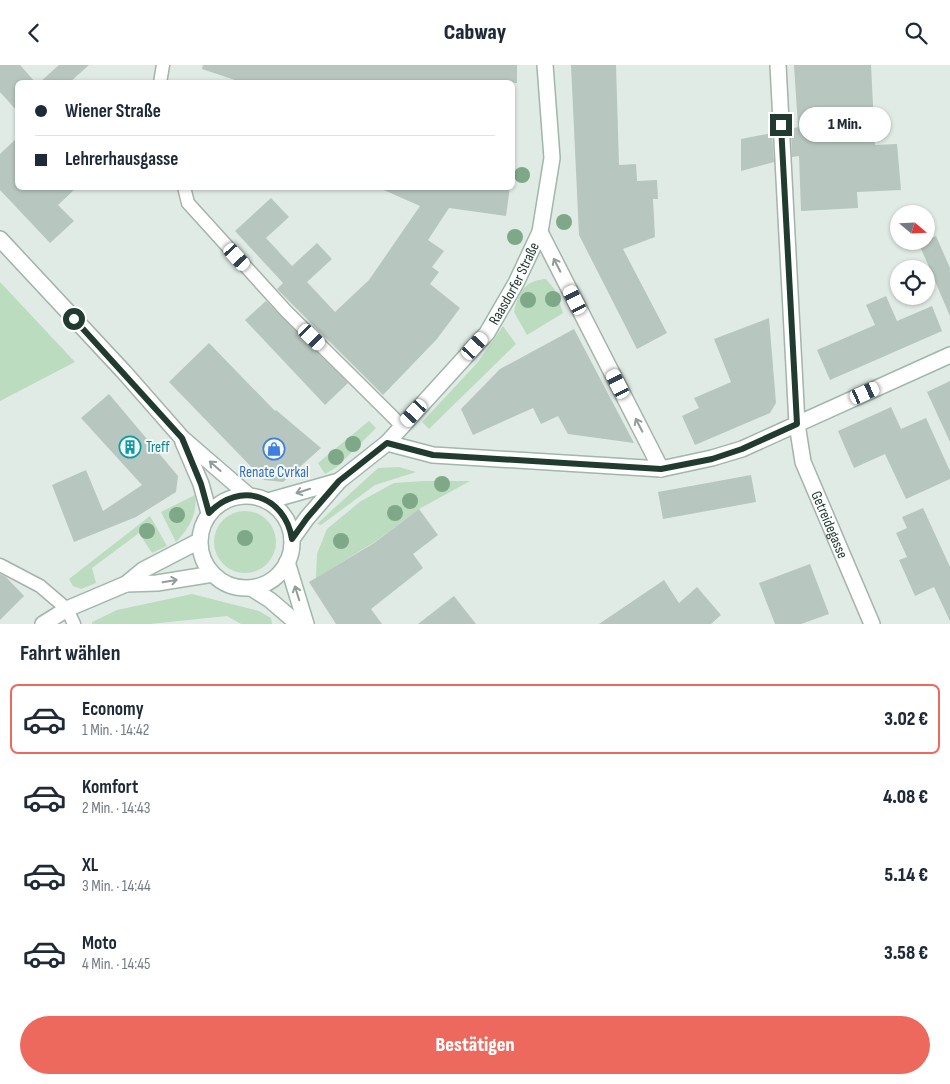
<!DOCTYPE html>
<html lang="de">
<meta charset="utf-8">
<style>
:root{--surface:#fff;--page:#f6f6f7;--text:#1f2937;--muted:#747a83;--line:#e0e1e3;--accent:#ed695e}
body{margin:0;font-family:"Sofia Sans Condensed",sans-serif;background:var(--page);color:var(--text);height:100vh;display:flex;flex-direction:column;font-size:19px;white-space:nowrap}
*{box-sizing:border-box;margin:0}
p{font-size:16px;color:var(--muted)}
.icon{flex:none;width:28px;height:28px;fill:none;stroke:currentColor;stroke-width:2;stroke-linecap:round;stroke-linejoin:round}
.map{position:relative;height:559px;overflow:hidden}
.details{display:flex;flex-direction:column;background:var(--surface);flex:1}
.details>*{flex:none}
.top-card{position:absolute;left:15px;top:15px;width:500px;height:110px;border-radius:8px;box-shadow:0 1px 4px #0004;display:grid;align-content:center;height:110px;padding:0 20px;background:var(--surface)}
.needle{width:32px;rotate:109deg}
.buttons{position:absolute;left:890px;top:140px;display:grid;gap:10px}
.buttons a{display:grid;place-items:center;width:45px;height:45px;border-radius:50%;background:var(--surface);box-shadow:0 1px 4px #0004;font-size:25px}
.end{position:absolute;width:22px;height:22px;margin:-11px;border:6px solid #223b30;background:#fff;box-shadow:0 0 0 2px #fff}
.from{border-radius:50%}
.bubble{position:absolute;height:35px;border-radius:18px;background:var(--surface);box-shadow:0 1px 4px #0004;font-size:16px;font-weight:800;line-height:35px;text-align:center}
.car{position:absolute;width:15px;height:30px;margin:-15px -8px;border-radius:6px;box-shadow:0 0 4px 1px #0007;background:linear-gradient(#fff 24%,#345 0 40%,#fff 0 76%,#345 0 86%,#fff 0)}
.top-card b{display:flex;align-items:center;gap:18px;height:48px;font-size:19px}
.top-card b+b{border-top:1px solid var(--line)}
.top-card i{width:12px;height:12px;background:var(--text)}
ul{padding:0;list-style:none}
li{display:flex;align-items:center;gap:15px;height:70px;margin:0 10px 8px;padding:0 10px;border:2px solid transparent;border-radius:8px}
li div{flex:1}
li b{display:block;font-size:19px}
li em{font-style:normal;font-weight:800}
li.current{border-color:var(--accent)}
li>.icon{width:45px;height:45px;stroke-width:1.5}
h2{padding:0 20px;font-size:22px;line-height:60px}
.primary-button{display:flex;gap:10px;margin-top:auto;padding:10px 20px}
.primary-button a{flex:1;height:58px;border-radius:30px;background:var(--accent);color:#fff;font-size:20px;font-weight:800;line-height:58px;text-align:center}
header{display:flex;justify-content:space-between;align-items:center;height:65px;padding:0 20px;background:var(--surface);font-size:22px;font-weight:800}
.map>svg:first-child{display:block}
</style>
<header><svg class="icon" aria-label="back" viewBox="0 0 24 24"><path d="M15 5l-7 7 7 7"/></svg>Cabway<svg class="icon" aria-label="search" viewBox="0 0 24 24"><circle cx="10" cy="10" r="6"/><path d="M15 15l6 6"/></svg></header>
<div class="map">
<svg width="950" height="559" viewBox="0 0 950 559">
<rect width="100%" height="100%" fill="#e1ebe5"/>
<g fill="#bbdcbe">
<path d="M 546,214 L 555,225 L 563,248 L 527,270 L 514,247 C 518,228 525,215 546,214 Z"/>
<polygon points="0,217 75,297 0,336"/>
<polygon points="503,261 516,279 429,364 422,357 478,297"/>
<polygon points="369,356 376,363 337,402 325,409 318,398"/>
<polygon points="399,402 416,407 375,420 321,460 317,459 378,403"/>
<polygon points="423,416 470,416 419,444 376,476 316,513 317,489 327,464 361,436 394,418"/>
<path d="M 195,430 C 198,449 189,463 176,477 L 161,447 Z"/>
<circle cx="245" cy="477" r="31"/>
<polygon points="150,451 167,481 152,488 139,468 92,503 96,518 81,524 73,521 69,514"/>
<polygon points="192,529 259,546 271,553 272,559 241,559 227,551 150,559 92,559 92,557 117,545"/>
</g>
<g fill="#b7c6be">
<polygon points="0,0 20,0 36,18 18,18 18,47 0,27"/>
<polygon points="59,0 89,0 69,18 39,18"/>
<polygon points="203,0 517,0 517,18 244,18 202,4"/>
<polygon points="571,0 616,0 619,100 636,99 637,116 657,115 658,134 653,134 655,172 623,184 667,268 637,284 579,170"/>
<polygon points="794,0 871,0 875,80 897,79 901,125 857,127 858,143 801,146 799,91 792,92 791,64 798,62"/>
<polygon points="772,68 774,97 741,106 741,74"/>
<polygon points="18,72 18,122 77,122 58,140 74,156 50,178 0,125 0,89"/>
<polygon points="377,122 510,122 506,151 449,143 428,175 444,186 432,202 439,207 430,219 460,243 437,274 383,330 277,224 283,218 235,166 271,133 289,152 266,173 292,201 317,178 332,194 307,217 335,247 369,215 420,141"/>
<polygon points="936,171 950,203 950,251 919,179"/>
<polygon points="886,231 897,256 932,241 942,266 830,315 817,285 875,260 866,240"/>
<polygon points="266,236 348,318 325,340 245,255"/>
<polygon points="769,253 776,338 770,348 695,380 682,351 699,343 694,333 731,317 714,274"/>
<polygon points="574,264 634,378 568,369 558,351 541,359 533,343 473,370 461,344 500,304"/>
<polygon points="209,278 275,346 276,345 321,383 283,417 264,415 169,317"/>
<polygon points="950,316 950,377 927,327"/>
<polygon points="109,329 178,411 176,427 136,452 74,477 52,420 86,405 103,446 142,420 81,353"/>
<polygon points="891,342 901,364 926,353 950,406 950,414 906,434 885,389 854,403 838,366"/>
<polygon points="751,410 756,437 663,454 658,427"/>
<polygon points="923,443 950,502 950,556 934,522 915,531 899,495 907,492 896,468 907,463 902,452"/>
<polygon points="419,444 438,470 413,489 423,503 371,544 382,559 336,559 309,517 374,478"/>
<polygon points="810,499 829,549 801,559 775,559 759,518"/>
<polygon points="0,509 6,512 24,531 0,555"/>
<polygon points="664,515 679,538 697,522 721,550 711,559 599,559"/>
<polygon points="454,531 476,559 418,559"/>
</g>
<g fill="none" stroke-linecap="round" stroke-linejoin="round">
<g stroke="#a4b3ab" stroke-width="15">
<g id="service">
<polyline points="160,18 163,0"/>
<polyline points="184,122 188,138 286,246 402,361"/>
<polyline points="0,500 40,521 67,544 74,559"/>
</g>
</g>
<g stroke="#a4b3ab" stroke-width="18">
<g id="minor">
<path id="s1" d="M 778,0 L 797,359 L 803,397 L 872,559"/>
<polyline points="540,167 661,404"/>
</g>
</g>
<g stroke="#a4b3ab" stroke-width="18">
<g id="tertiary">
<polyline points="0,174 124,307 182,373 248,430"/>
<polyline points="183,377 201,419 209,448"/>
</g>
</g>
<g stroke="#a0b7ab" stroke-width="18">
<g id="secondary">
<polyline points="387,378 433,390 661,404 712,393 742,384 950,290"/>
<circle cx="246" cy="477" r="46"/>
<polyline points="268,436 339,416"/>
<path id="s2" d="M 292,474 L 307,453 L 339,416 L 387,378 L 487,268 L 516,218 L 540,167 L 552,93 L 545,0"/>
<polyline points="287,497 306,559"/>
<polyline points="126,519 157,518 213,509"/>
<polyline points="251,523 270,535 298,559"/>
<polyline points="43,559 67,544 126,519 143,505 199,476"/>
</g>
</g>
<use href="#service" stroke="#fff" stroke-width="12"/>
<use href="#minor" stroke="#fff" stroke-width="15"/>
<use href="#tertiary" stroke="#fff" stroke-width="15"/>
<use href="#secondary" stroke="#fff" stroke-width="15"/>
</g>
<g fill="#7fa888">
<circle cx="522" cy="110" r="8"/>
<circle cx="564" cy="157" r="8"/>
<circle cx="515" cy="172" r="8"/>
<circle cx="553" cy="234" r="8"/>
<circle cx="528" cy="235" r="8"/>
<circle cx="353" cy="379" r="8"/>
<circle cx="336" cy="392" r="8"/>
<circle cx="442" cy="419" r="8"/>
<circle cx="410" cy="436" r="8"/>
<circle cx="395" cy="448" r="8"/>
<circle cx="177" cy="450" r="8"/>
<circle cx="147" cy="466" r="8"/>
<circle cx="245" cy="473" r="8"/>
<circle cx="341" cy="476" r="8"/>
</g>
<defs><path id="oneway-shaft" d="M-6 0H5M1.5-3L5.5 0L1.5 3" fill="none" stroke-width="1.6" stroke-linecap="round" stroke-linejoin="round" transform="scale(1.25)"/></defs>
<g stroke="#909d98">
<use href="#oneway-shaft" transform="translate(557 200) rotate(-117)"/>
<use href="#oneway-shaft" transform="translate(639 360) rotate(-117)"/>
<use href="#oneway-shaft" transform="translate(215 401) rotate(-139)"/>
<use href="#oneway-shaft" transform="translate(303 426) rotate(162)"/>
<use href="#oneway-shaft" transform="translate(170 516) rotate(-10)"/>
<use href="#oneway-shaft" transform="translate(297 528) rotate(-107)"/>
</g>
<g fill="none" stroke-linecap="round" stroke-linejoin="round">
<path stroke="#223b30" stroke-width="6" d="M 74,254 L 182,373 L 201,419 L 209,448 C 240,415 285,431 292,474 L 307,453 L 339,416 L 387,378 L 433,390 L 661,404 L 712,394 L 742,384 L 797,359 L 781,60"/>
</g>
<defs>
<g id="building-ring" transform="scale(1.125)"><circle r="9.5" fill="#f2f8f4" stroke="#0f9aa8" stroke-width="1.5"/><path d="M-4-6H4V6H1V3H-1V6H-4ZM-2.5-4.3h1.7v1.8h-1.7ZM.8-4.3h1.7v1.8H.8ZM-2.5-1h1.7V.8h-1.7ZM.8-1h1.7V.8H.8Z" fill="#0f9aa8"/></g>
<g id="shop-ring" transform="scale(1.125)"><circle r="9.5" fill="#f2f8f4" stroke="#3f7fe0" stroke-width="1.5"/><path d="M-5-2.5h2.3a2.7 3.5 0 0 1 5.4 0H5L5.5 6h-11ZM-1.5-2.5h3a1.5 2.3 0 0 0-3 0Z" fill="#3f7fe0"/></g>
</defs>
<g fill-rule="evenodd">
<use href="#building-ring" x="130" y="382"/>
<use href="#shop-ring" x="274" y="384"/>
</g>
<g text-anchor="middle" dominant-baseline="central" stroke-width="4" stroke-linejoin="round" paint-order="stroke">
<g font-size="15" fill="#223b30" stroke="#f2f8f4">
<text stroke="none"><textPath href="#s2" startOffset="341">Raasdorfer Straße</textPath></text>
<text stroke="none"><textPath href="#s1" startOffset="466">Getreidegasse</textPath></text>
</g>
<g font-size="15" fill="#0d838f" stroke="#f2f8f4" text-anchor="start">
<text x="146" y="382">Treff</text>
</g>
<g font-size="15" fill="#366cbe" stroke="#f2f8f4">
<text x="274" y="407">Renate Cvrkal</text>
</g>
</g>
</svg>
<div class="buttons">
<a><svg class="needle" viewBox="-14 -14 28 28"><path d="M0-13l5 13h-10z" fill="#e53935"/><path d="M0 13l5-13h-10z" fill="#747a83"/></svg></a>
<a><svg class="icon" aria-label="locate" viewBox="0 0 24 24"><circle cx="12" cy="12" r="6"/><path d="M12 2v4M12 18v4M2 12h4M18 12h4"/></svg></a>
</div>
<i class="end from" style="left:74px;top:254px"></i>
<i class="end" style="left:781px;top:60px"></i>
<div class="bubble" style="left:799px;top:42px;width:92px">1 Min.</div>
<i class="car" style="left:237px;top:192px;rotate:138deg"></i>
<i class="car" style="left:575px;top:235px;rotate:333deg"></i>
<i class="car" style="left:312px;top:272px;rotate:134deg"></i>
<i class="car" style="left:475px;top:281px;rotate:42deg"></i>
<i class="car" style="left:618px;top:319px;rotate:333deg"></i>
<i class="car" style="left:865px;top:328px;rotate:66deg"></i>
<i class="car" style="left:414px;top:348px;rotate:222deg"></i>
<div class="top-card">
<b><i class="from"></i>Wiener Straße</b>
<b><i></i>Lehrerhausgasse</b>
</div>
</div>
<section class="details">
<h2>Fahrt wählen</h2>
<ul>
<li class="current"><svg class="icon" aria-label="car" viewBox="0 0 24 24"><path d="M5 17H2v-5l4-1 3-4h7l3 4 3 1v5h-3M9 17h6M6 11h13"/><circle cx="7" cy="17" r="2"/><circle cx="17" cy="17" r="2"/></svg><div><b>Economy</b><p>1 Min. · 14:42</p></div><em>3.02 €</em></li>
<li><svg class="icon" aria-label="car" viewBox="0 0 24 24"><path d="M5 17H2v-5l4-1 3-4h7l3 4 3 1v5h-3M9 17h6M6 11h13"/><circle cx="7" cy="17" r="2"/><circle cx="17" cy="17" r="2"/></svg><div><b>Komfort</b><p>2 Min. · 14:43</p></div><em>4.08 €</em></li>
<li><svg class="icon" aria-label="car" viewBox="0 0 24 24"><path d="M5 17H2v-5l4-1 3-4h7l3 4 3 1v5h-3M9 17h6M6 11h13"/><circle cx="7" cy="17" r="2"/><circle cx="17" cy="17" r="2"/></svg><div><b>XL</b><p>3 Min. · 14:44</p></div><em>5.14 €</em></li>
<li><svg class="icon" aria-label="car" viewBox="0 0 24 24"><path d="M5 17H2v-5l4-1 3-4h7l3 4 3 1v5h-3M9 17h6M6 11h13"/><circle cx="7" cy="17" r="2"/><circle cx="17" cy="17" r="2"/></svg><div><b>Moto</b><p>4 Min. · 14:45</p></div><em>3.58 €</em></li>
</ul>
<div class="primary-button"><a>Bestätigen</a></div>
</section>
